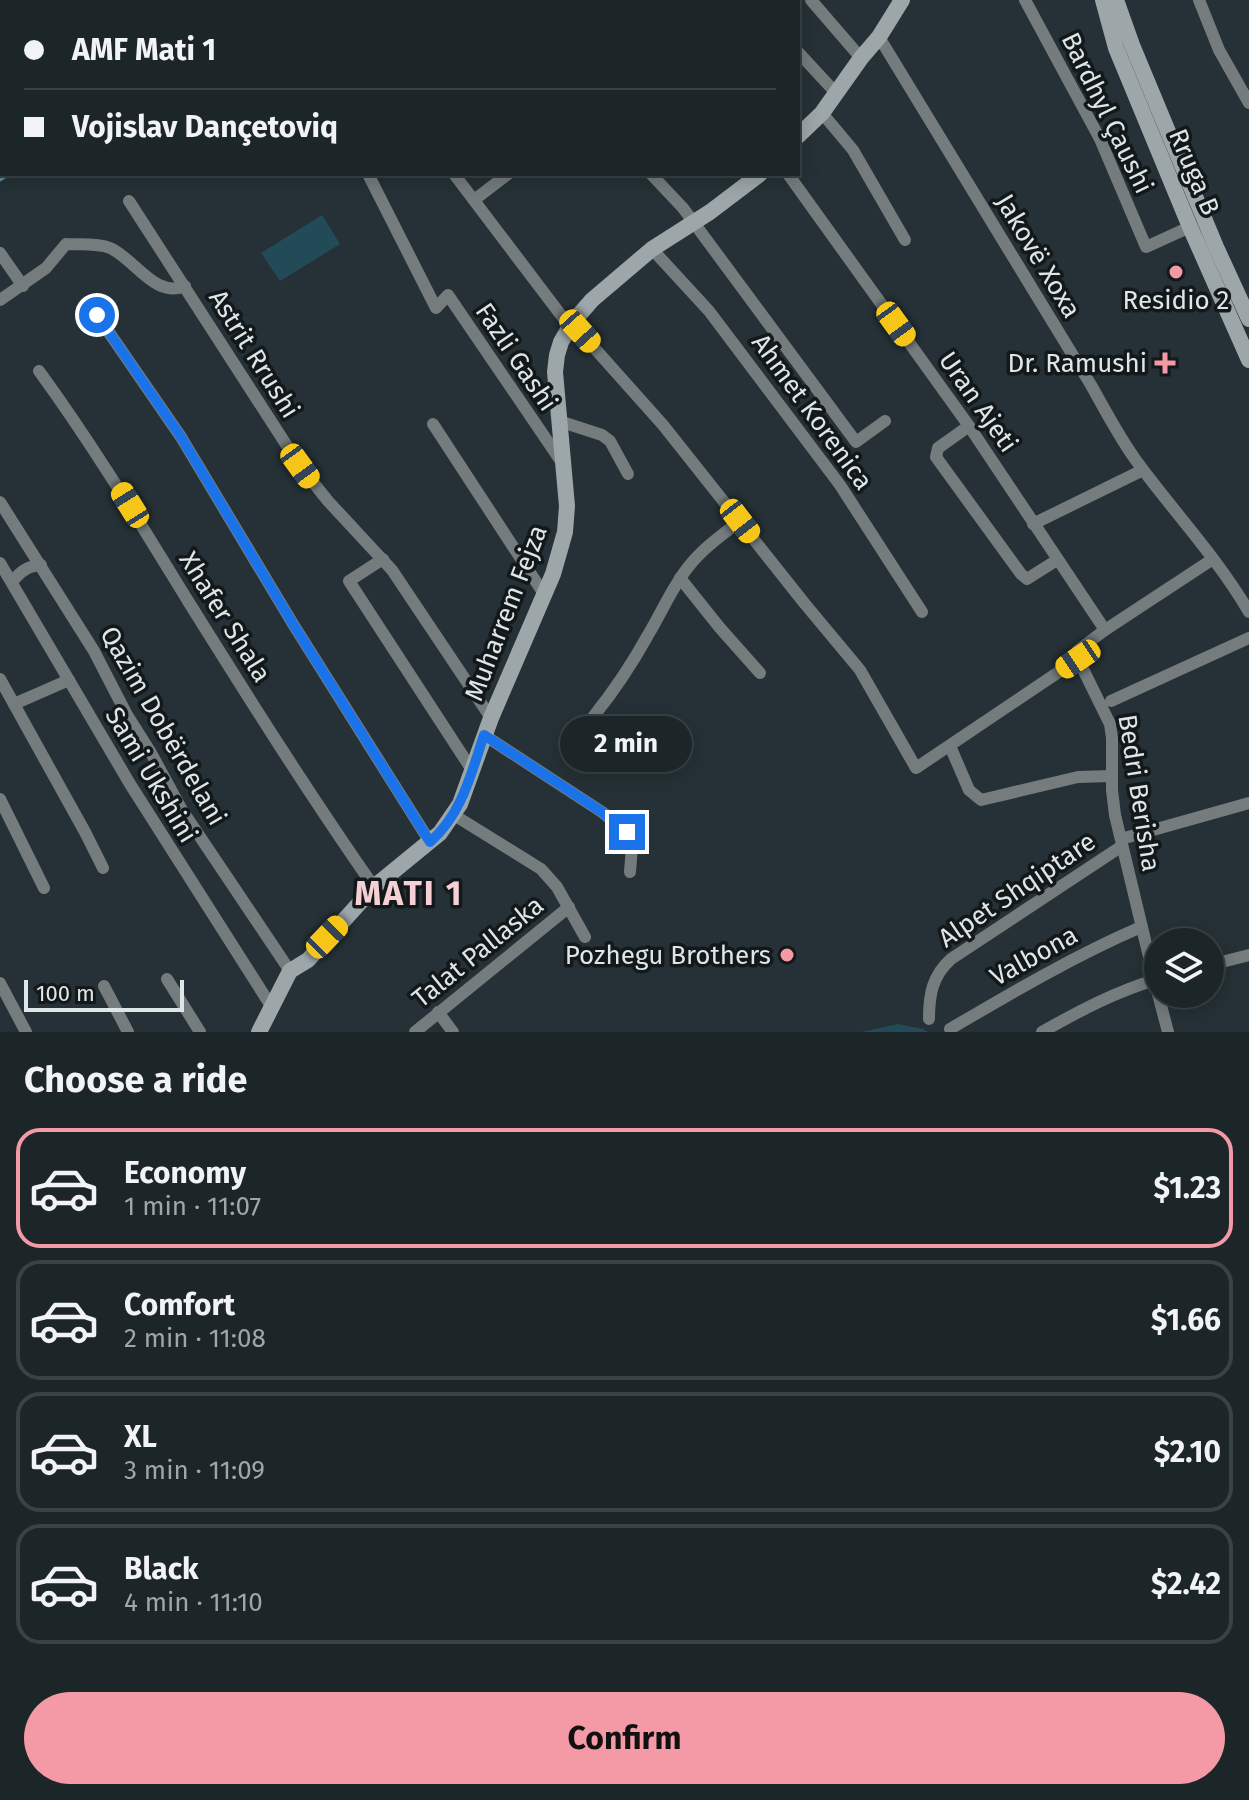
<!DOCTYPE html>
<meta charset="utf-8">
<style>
:root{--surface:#1c2528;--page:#252d30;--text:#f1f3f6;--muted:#a0a5a8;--line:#3a4245;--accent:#f49aa6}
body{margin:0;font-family:"Fira Sans",sans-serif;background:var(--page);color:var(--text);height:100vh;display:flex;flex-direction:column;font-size:30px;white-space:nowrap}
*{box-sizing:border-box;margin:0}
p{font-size:26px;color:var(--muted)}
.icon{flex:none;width:44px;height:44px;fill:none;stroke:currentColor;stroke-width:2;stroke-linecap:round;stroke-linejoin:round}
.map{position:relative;height:1032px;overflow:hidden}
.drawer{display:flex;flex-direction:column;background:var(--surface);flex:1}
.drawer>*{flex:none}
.banner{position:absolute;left:0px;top:0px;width:800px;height:176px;box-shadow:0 4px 20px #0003,0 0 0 2px var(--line);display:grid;align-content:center;height:176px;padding:0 24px;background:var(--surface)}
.fabs{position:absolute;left:1144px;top:928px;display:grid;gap:16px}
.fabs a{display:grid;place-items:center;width:80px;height:80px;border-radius:50%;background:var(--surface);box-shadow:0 4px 20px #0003,0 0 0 2px var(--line);font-size:40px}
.scale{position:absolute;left:24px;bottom:20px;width:160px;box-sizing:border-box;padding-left:8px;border:4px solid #dee6e8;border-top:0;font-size:22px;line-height:28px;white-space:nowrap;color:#dee6e8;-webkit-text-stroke:6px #13181a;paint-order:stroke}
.end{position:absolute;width:36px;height:36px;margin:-18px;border:10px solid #1a73e8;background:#fff;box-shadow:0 0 0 4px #fff}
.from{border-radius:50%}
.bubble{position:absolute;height:56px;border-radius:28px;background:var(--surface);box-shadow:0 4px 20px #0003,0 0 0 2px var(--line);font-size:26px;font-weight:700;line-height:56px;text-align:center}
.car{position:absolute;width:24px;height:48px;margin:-24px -12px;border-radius:10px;box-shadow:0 0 6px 2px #0007;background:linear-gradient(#f5c518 24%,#345 0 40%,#f5c518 0 76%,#345 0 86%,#f5c518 0)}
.banner b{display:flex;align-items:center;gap:28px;height:76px;font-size:30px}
.banner b+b{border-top:2px solid var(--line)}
.banner i{width:20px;height:20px;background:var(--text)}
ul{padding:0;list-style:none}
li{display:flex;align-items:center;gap:24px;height:120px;margin:0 16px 12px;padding:0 8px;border:4px solid var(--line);border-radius:24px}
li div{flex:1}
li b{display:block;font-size:30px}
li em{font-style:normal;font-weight:700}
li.on{border-color:var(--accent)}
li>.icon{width:72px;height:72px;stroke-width:1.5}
h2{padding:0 24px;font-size:36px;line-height:96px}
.action{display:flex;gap:16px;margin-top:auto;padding:16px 24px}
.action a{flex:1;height:92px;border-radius:48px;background:var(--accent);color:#111;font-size:32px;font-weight:700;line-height:92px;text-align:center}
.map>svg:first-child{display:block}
</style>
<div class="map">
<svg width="1249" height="1032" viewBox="0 0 1249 1032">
<rect width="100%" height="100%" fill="#253136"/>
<g fill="#234b57">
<polygon points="322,215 340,244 280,281 261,253"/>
<polygon points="898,1024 923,1029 928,1032 861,1032"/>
</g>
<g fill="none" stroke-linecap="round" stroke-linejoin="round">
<g stroke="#5c8897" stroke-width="3">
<polyline points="261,2 265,0"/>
<polyline points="0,180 10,174"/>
</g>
<g stroke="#757c7e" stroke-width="12">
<polyline points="379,0 380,2"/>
<polyline points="507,0 509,2"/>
<polyline points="642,0 644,2"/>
<polyline points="750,0 752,2"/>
<polyline points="811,0 861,58"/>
<polyline points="1025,0 1100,139 1146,247 1190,227"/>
<polyline points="1199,0 1219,50 1249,103"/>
<polyline points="24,2 24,0"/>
<polyline points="98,2 100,0"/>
<polyline points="715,2 717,0"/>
<path d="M 879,37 L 1091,385 C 1105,410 1118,435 1135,459 C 1172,510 1217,557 1249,612"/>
<polyline points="0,51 2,49"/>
<polyline points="798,52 836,93"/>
<polyline points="822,113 853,150 905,240"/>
<polyline points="368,174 436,308 448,295 563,464"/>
<polyline points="454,174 570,327"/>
<polyline points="651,174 683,208 856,442 885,421"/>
<polyline points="788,174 969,426 1105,630"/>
<polyline points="474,200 508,174"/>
<polyline points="129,201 300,466 328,501 392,570 491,718"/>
<polyline points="652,249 709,311 840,485 922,612"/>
<polyline points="0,253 23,286"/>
<path d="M 0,300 L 46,268 L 66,244 C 80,245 97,243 110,248 C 135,259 155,299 185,286"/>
<polyline points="97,315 181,437 293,624 430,842"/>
<polyline points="572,323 663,425 805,604 860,670 916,768 1078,659"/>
<path d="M 39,371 C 93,445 140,523 188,601 C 248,697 309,794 374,887"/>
<polyline points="559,421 602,435 610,441 628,474"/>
<polyline points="433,424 544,594"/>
<polyline points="969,426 938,448 936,457 1021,574 1027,579 1057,560"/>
<polyline points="0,502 94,651 127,715 151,753 182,810 290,971"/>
<polyline points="1033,524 1143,470"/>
<polyline points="383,559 349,581 472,770"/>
<polyline points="0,563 130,784 271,1006"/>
<polyline points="680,578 720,628 760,673"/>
<path d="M 12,582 C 20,572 27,566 41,565"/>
<polyline points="0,679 85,832 103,868"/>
<polyline points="1111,701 1249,638"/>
<polyline points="14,704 69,680"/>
<path d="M 593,717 C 614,691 632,664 648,635 C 662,612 672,587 689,566 C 703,548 722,535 740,521"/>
<polyline points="484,735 602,812 627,832 631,837 632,846 630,872"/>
<polyline points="950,746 969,790 981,800 1078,777 1112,776"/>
<polyline points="0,799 44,888"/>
<polyline points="454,815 541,869 557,887 585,937"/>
<polyline points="1121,839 1249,803"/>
<polyline points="1210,965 1249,955"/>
<polyline points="167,979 200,1032"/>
<polyline points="0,983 26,1032"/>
<polyline points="104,986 128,1032"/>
<polyline points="1158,994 1115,815 1112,790 1112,738 1110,724 1078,659 1077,651 1105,630 1213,559"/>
<polyline points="1158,994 1168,1032"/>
<polyline points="438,1012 453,1032"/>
<path d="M 929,1019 C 929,995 932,976 951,959 L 1122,846"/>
<path d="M 950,1029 C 1013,992 1074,956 1141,927"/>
<polyline points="415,1032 569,907"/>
<path d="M 1042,1032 C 1079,1011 1117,991 1158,979"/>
</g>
<g stroke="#9da7aa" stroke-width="16">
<polyline points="1103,0 1116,48 1190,227 1249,360"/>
<polyline points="1116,0 1132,45 1216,247 1249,319"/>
<polyline points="798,136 822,113 861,58 879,37 902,0"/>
<polyline points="259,1032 290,971 308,960 374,887 440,833 460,804 491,718 553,574 565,532 567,506 555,372 557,355 561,342 572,323 592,300 652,249 710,212 760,174"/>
</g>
</g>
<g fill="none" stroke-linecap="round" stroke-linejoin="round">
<path stroke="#1a73e8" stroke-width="10" d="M 97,315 L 181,437 L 293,624 L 430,842 C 462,814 471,774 484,735 L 602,812 L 627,832"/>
</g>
<g fill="#f49aa6" stroke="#13181a" stroke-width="3">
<circle cx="1176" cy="272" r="8"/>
<path d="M1161 351h8v8h8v8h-8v8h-8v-8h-8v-8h8z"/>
<circle cx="787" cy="955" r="8"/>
</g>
<g text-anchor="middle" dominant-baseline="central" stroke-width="7" stroke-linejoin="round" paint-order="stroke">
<g font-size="26" fill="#dee6e8" stroke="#13181a">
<text transform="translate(1107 113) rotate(64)">Bardhyl Çaushi</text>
<text transform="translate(1194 172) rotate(67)">Rruga B</text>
<text transform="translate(1038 256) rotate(59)">Jakovë Xoxa</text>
<text transform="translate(254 354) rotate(58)">Astrit Rrushi</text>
<text transform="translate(516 357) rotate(56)">Fazli Gashi</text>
<text transform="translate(978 402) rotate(55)">Uran Ajeti</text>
<text transform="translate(812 412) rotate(54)">Ahmet Korenica</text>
<text transform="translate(506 613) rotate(-69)">Muharrem Fejza</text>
<text transform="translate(225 617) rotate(58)">Xhafer Shala</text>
<text transform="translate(163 726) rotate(60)">Qazim Dobërdelani</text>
<text transform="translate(151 775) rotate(59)">Sami Ukshini</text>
<text transform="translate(1139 793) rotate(81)">Bedri Berisha</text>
<text transform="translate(1017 890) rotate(-34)">Alpet Shqiptare</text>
<text transform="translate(478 952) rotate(-39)">Talat Pallaska</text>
<text transform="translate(1034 956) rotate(-29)">Valbona</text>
</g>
<g font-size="26" fill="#dee6e8" stroke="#13181a" text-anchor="end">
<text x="1176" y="300" text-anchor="middle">Residio 2</text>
<text x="1147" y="363">Dr. Ramushi</text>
<text x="771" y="955">Pozhegu Brothers</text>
</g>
<g font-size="34" font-weight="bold" letter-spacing="2" fill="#f5d1d5" stroke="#13181a">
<text x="409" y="893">MATI 1</text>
</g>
</g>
</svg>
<div class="fabs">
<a><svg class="icon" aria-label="layers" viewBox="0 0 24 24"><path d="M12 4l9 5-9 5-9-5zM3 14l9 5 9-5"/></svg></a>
</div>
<div class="scale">100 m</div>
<i class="end from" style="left:97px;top:315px"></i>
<i class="end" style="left:627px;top:832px"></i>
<div class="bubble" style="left:560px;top:716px;width:132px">2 min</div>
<i class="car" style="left:896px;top:324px;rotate:144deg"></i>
<i class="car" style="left:580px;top:331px;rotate:138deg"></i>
<i class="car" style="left:300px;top:466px;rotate:144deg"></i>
<i class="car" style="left:130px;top:505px;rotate:328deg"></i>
<i class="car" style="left:740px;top:521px;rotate:142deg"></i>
<i class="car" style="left:1078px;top:659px;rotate:236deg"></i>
<i class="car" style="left:327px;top:937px;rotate:44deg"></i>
<div class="banner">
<b><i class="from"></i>AMF Mati 1</b>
<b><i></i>Vojislav Dançetoviq</b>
</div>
</div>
<section class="drawer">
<h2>Choose a ride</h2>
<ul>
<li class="on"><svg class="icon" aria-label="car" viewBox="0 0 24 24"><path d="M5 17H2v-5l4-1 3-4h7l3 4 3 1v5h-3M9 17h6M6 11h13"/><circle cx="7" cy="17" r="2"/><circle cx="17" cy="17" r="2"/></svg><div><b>Economy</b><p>1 min · 11:07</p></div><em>$1.23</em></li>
<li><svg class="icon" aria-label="car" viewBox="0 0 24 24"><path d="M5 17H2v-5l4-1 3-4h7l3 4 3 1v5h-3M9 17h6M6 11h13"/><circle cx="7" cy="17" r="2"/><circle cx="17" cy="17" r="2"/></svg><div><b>Comfort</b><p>2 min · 11:08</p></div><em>$1.66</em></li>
<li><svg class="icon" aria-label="car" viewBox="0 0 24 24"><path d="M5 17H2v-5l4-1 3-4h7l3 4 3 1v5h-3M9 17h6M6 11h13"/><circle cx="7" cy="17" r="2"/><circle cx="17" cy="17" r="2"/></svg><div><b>XL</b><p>3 min · 11:09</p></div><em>$2.10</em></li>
<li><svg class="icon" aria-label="car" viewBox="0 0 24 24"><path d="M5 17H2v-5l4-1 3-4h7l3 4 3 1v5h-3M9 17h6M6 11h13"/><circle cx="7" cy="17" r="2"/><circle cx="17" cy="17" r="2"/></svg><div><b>Black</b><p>4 min · 11:10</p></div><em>$2.42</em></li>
</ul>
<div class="action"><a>Confirm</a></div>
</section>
